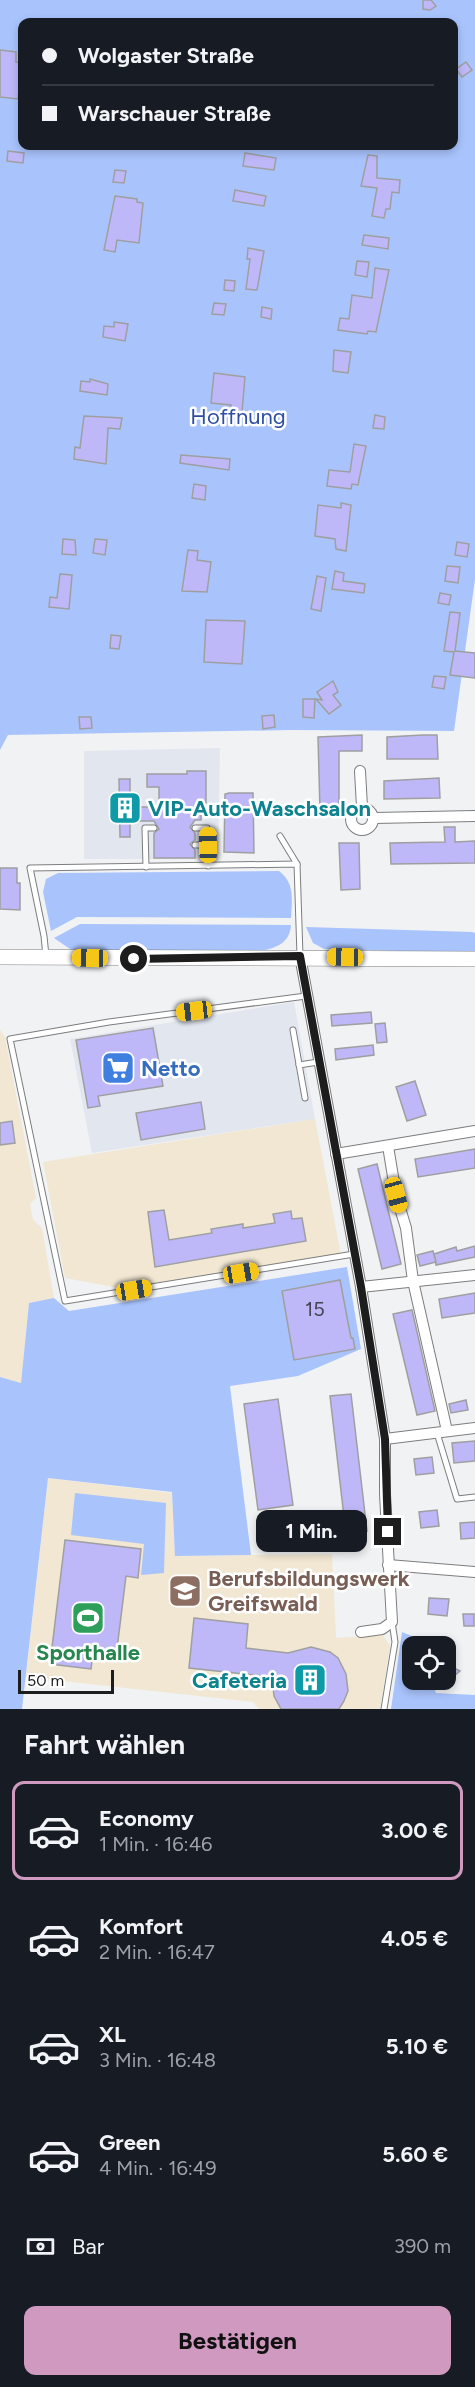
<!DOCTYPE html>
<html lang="de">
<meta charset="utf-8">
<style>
:root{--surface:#171b24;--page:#20242c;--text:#f1f3f6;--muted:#9ea1a6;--line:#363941;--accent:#cf99c0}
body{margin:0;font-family:Figtree,sans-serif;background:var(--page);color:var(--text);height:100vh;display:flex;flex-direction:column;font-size:22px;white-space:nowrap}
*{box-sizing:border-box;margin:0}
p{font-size:20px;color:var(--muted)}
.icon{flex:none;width:33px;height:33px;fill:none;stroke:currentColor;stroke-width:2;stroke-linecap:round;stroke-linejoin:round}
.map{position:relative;height:1709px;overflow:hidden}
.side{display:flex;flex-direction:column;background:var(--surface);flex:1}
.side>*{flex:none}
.top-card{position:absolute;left:18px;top:18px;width:440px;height:132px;border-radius:12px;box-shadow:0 3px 9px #0003;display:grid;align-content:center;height:132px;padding:0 24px;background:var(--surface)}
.tools{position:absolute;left:402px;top:1636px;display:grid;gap:12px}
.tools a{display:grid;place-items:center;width:54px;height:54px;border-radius:12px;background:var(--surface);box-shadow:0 3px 9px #0003;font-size:30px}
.scale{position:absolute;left:18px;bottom:15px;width:96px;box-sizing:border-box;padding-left:6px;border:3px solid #1d1d1e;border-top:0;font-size:16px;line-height:21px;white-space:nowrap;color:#1d1d1e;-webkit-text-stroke:4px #fff;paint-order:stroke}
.end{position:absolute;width:27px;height:27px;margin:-14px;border:8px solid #1d1d1e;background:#fff;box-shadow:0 0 0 3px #fff}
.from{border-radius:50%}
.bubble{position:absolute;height:42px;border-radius:12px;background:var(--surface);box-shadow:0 3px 9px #0003;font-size:20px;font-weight:700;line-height:42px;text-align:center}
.car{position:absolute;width:18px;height:36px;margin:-18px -9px;border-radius:8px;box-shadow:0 0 4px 2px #0007;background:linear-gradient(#f5c518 24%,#345 0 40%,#f5c518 0 76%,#345 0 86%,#f5c518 0)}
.top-card b{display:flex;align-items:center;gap:21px;height:57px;font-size:22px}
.top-card b+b{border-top:2px solid var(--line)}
.top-card i{width:15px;height:15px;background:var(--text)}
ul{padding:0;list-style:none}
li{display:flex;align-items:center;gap:18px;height:99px;margin:0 12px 9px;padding:0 12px;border:3px solid transparent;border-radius:12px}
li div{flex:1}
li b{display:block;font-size:22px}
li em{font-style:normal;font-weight:700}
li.current{border-color:var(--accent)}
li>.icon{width:54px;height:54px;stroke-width:1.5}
h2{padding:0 24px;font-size:27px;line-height:72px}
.pay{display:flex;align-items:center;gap:15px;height:66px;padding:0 24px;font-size:22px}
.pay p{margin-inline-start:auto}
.action{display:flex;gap:12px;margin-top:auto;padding:12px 24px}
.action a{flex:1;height:69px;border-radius:12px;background:var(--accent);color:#111;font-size:24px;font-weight:700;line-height:69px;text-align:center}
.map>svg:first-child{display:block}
</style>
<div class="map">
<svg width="475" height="1709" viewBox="0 0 475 1709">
<rect width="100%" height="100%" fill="#f1f2f4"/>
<g fill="#e2e6ef">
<polygon points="220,748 218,859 84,859 84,751"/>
<polygon points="294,1002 315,1119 92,1153 70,1039"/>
</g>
<g fill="#f1e7d2">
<polygon points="0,1030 5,1037 36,1198 30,1204 33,1220 42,1228 54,1298 29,1303 21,1383 0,1377"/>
<polygon points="315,1119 341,1255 124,1289 65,1278 43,1162"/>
<polygon points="48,1478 172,1493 175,1556 332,1554 336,1638 383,1635 390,1646 380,1709 259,1709 253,1702 26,1677"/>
</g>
<g fill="#a9c4fd" fill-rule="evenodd">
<path d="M 0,0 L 475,0 L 475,579 L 454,731 L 291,730 L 8,735 L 0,750 ZM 22,22 L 453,22 L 453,146 L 22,146 Z"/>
<path d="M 279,871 C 295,883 292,899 291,918 L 77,917 L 51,931 L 43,892 L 46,879 L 58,873 Z"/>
<path d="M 80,924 L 291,925 C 290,941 279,947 265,950 L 83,950 L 70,949 L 54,938 Z"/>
<polygon points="306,927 472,932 475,933 475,953 324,949 313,943"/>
<polygon points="347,1267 361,1349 298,1376 230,1386 251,1555 175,1556 172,1492 48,1478 22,1709 0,1709 0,1377 21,1383 29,1303 54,1298 69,1311"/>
<polygon points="75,1493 166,1503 164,1573 141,1575 144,1544 71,1535"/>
<polygon points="402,1632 419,1639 420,1647 412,1647 412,1680 431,1680 436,1693 475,1695 475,1709 391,1709"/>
</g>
<g fill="#beb8f8" stroke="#9f9fa1" stroke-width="1.5">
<polygon points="423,0 431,0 436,6 430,10 423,9"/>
<polygon points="0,50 16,52 16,62 22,63 18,99 0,97"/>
<polygon points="466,62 472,70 462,77 456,69"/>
<polygon points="8,151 24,153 23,163 7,161"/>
<polygon points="245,153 276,158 274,170 243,166"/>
<polygon points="368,155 377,156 377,178 400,180 399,193 392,192 390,209 386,209 384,218 372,216 377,188 361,186"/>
<polygon points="115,170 126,171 124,183 113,182"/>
<polygon points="235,190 266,196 264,206 233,201"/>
<polygon points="115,196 137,199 137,202 143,203 139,243 117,240 115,252 104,250"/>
<polygon points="364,235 389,238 388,249 362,245"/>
<polygon points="248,248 264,251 257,290 246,289 250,259 247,259"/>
<polygon points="357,261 369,262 367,277 355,275"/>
<polygon points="375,268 389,270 376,332 368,331 367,334 338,330 340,318 349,319 352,295 372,298"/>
<polygon points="225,280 235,281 234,291 224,290"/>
<polygon points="214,303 226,304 224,315 212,314"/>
<polygon points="262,307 272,309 271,319 261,317"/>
<polygon points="114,322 128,324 125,341 103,337 104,326 114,327"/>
<polygon points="334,350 351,352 348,373 333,371"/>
<polygon points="214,373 245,377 242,412 231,410 231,405 211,403"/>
<polygon points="90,379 108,384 107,395 80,391 81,381 90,382"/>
<polygon points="375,415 385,417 384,429 373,428"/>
<polygon points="84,416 122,418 120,429 108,428 106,464 74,459 75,447 80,448"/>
<polygon points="354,444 366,446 358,485 352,484 351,489 327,486 329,470 350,472"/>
<polygon points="181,455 230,459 229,470 180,463"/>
<polygon points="194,484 206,486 205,500 192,498"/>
<polygon points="341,503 351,505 346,551 336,549 335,539 315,536 318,505 341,508"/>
<polygon points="63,539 75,540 76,555 62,554"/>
<polygon points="95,539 107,540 105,555 93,553"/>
<polygon points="457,542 469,544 467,557 455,555"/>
<polygon points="188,550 198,551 197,560 211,562 207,592 182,591"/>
<polygon points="447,566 460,567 458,583 445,581"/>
<polygon points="335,571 344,573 343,581 365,584 364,593 332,589"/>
<polygon points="60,574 72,575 69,609 49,607 50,597 57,598"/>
<polygon points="317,576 326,578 321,611 311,609"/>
<polygon points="440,593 451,595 449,605 438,603"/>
<polygon points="450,612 460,613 455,651 475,653 475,678 450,675 454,652 444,651"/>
<polygon points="206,620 245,621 242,664 204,662"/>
<polygon points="111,635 121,636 119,649 110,648"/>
<polygon points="434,676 446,677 444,689 432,687"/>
<polygon points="333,681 338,692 333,695 341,705 329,714 316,699 322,700 317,692"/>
<polygon points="303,699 315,699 314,718 303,717"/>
<polygon points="274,715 275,727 263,729 262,716"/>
<polygon points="79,717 91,717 92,728 80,729"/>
<polygon points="362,735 362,751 339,751 339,810 320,811 318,737"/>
<polygon points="423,735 437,735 438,759 387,759 387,737"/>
<polygon points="187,771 206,771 206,803 201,803 201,820 195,820 190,827 195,833 195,840 190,844 195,850 195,858 154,858 154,833 159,829 154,821 130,821 130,837 120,837 119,779 130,779 130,807 159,807 159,787 147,787 147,774 187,774"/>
<polygon points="439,778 440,798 384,799 384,781"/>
<polygon points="229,793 253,793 254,853 224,852 225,794"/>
<polygon points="444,827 455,827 455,842 475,841 475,863 391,864 390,843 445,842"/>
<polygon points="339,843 359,843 360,889 341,890"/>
<polygon points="0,868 17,868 17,883 20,883 20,910 0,909"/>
<polygon points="371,1012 372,1023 332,1026 331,1015"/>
<polygon points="385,1023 387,1042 377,1043 375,1024"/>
<polygon points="153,1028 163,1086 98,1096 100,1106 88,1108 76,1040"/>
<polygon points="373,1045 374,1055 336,1060 335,1049"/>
<polygon points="415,1081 426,1115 407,1121 396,1087"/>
<polygon points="201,1102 205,1129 141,1140 136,1113"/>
<polygon points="12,1121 15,1143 0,1145 0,1123"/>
<polygon points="475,1149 475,1168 418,1177 415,1159"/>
<polygon points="377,1164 401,1264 382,1269 358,1169"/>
<polygon points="164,1210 169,1240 212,1233 211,1229 243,1224 243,1228 275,1223 273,1214 291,1211 292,1219 302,1218 306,1241 155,1267 148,1212"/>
<polygon points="475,1246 475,1257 436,1265 434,1254 456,1247 457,1251"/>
<polygon points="433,1251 436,1262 420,1266 417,1255"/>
<polygon points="340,1280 351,1338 353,1338 355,1349 294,1360 282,1291"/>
<polygon points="475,1293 475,1313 442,1318 439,1299"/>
<polygon points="412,1310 435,1411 417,1415 393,1314"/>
<polygon points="351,1394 367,1531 346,1534 330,1396"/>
<polygon points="278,1399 293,1505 258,1510 244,1404"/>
<polygon points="466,1400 468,1410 451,1413 449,1404"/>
<polygon points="475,1441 475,1461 454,1463 452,1443"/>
<polygon points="432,1457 434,1473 416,1475 414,1459"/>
<polygon points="437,1510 439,1526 421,1528 419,1512"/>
<polygon points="475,1522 475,1538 461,1539 460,1523"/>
<polygon points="65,1540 141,1549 138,1578 126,1576 116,1657 93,1654 91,1669 50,1664"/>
<polygon points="429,1598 449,1599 447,1616 428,1614"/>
<polygon points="463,1614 474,1614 474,1626 464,1626"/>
<polygon points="194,1618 248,1624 246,1648 288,1653 311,1647 330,1652 338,1658 346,1674 348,1691 344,1701 339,1709 281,1709 274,1696 272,1677 189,1668"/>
<polygon points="446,1664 460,1671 446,1683"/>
</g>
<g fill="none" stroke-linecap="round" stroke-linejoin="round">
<g stroke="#7c7d7f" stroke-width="7">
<g id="service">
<polyline points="195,828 207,828 208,866"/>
<polyline points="280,836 297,864"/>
<polyline points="195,845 208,845"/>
<polyline points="146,867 145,828 154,828"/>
<polyline points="46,956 44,936 30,868 297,864 300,956"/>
<polyline points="306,996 109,1022 10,1039 65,1301 354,1254"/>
<polyline points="293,1030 305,1098"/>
<polyline points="299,1065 318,1062"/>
<polyline points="437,1433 457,1499 475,1497"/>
<polyline points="384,1709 395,1642 392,1622"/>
</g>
</g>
<g stroke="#7c7d7f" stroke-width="12">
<g id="minor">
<polyline points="360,771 362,807"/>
<circle cx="362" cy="819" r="11"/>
<polyline points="374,818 475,816"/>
<polyline points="300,956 361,1287 385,1439 385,1494 392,1622 382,1629 361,1632"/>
<polyline points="388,1146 396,1195 406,1228 413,1281 447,1431"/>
<polyline points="336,1154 475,1131"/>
<polyline points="361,1287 475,1275"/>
<polyline points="385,1439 475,1428"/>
<polyline points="388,1565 475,1572"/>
</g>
</g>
<g stroke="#7c7d7f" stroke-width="16">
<polyline id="secondary" points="0,957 475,959"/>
</g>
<use href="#service" stroke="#fff" stroke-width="5"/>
<use href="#minor" stroke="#fff" stroke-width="10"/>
<use href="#secondary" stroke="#fff" stroke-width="15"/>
</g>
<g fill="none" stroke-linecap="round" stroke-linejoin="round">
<polyline stroke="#1d1d1e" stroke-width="8" points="134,959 300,956 361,1287 385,1439 388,1532"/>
</g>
<defs>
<g id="building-square" transform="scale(1.725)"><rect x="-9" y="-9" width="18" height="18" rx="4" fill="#0f9aa8" stroke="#fff"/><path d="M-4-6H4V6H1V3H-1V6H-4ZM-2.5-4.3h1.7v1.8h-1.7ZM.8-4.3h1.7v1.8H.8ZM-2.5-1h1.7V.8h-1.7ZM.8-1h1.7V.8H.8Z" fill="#fff"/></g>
<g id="supermarket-square" transform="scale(1.725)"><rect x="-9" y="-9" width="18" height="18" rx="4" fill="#3f7fe0" stroke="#fff"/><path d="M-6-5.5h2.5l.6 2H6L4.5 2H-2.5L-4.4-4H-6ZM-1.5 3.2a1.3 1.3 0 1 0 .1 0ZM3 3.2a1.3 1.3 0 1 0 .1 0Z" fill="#fff"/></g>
<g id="university-square" transform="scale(1.725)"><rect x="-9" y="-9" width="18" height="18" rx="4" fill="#8d6e63" stroke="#fff"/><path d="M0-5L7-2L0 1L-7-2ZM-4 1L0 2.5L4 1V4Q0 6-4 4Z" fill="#fff"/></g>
<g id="stadium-square" transform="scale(1.725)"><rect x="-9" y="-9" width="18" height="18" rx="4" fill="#2e9e5b" stroke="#fff"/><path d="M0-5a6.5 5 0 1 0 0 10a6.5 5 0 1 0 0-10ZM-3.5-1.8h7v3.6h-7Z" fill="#fff"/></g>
</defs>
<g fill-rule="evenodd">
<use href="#building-square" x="125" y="808"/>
<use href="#supermarket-square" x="118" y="1068"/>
<use href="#university-square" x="185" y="1591"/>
<use href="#stadium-square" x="88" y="1618"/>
<use href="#building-square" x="310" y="1680"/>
</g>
<g text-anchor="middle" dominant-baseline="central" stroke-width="5" stroke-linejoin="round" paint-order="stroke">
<g font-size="20" fill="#454454">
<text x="315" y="1309">15</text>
</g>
<g font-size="22" fill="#2f4fa3" stroke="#fff">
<text x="238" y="416">Hoffnung</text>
</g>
<g font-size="22" font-weight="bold" fill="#0d838f" stroke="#fff" text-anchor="start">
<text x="148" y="808">VIP-Auto-Waschsalon</text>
<text x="287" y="1680" text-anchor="end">Cafeteria</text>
</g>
<g font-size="22" font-weight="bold" fill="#366cbe" stroke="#fff" text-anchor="start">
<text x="141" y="1068">Netto</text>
</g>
<g font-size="22" font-weight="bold" fill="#785e54" stroke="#fff" text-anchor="start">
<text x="208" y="1578">Berufsbildungswerk<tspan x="208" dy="25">Greifswald</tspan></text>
</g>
<g font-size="22" font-weight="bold" fill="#27864d" stroke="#fff">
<text x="88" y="1652">Sporthalle</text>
</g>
</g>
</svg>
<div class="tools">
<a><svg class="icon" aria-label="locate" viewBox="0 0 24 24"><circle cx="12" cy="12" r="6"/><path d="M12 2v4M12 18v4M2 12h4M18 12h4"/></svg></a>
</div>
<div class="scale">50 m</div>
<i class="end from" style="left:134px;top:959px"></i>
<i class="end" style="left:388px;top:1532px"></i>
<div class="bubble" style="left:256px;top:1510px;width:111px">1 Min.</div>
<i class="car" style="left:208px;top:845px;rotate:359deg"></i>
<i class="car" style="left:345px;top:957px;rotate:271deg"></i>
<i class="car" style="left:90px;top:958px;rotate:271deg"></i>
<i class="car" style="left:194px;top:1011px;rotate:263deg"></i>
<i class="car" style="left:396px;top:1195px;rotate:165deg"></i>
<i class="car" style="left:241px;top:1273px;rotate:81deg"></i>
<i class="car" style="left:134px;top:1290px;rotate:81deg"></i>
<div class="top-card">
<b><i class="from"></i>Wolgaster Straße</b>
<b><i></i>Warschauer Straße</b>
</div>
</div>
<section class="side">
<h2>Fahrt wählen</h2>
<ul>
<li class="current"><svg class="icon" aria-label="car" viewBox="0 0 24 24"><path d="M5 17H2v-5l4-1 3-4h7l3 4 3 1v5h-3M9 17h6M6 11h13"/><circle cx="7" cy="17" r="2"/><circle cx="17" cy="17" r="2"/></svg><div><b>Economy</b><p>1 Min. · 16:46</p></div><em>3.00 €</em></li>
<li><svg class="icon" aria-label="car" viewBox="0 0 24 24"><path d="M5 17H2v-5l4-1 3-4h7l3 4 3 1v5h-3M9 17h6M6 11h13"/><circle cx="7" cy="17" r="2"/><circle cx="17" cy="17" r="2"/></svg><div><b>Komfort</b><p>2 Min. · 16:47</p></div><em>4.05 €</em></li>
<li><svg class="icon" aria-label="car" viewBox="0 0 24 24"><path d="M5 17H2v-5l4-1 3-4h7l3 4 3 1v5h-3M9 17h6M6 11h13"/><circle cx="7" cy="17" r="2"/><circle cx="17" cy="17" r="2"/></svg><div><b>XL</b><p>3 Min. · 16:48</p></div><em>5.10 €</em></li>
<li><svg class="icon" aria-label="car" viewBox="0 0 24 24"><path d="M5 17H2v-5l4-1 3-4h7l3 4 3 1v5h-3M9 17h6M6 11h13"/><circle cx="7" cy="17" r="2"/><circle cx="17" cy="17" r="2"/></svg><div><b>Green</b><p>4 Min. · 16:49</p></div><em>5.60 €</em></li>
</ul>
<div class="pay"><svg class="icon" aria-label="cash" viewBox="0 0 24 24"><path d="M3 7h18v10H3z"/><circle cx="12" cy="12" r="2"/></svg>Bar<p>390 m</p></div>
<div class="action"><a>Bestätigen</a></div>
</section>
